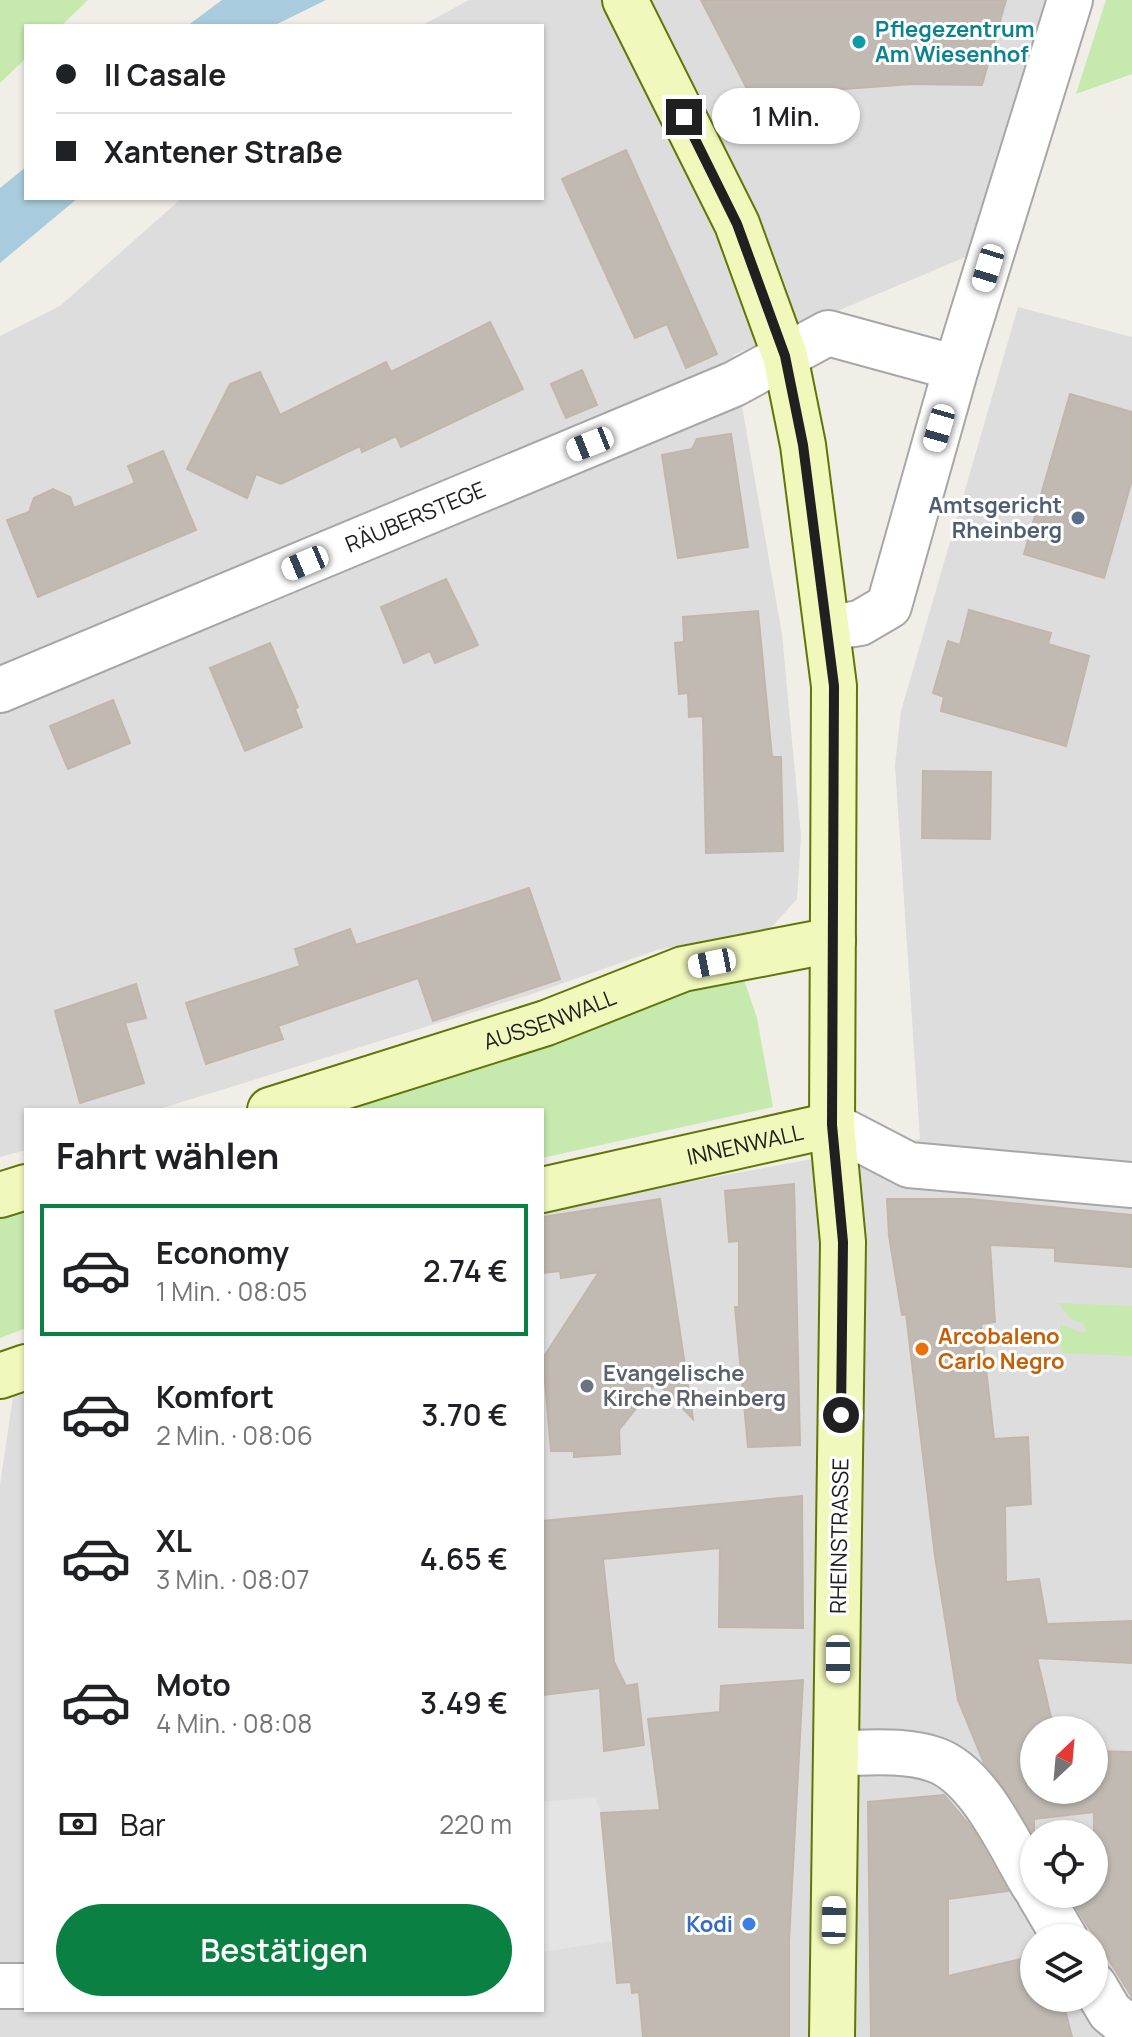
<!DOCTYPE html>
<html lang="de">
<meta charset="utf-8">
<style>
:root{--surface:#fff;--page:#f6f6f6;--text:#202124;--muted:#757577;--line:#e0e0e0;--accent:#0b8043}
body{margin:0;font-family:Manrope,sans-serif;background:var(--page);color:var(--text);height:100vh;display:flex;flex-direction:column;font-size:30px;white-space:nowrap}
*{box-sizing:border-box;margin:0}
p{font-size:26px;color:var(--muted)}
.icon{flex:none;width:44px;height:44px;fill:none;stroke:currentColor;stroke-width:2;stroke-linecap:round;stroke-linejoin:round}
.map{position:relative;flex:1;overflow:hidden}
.side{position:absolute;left:24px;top:1108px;width:520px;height:904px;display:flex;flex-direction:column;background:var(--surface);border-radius:0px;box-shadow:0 2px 6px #0004}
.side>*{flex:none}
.banner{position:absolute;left:24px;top:24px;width:520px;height:176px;border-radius:0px;box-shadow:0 2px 6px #0004;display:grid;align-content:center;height:176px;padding:0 32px;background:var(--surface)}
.needle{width:52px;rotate:26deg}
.fabs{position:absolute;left:1020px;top:1716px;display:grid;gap:16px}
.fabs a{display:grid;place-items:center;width:88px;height:88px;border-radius:50%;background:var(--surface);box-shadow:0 2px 6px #0004;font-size:40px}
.end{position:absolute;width:36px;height:36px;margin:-18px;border:10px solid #202020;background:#fff;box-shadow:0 0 0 4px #fff}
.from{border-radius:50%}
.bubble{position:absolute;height:56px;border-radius:28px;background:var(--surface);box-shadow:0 2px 6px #0004;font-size:26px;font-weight:600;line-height:56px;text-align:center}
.car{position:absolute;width:24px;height:48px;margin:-24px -12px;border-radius:10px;box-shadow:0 0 6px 2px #0007;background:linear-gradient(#fff 24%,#345 0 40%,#fff 0 76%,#345 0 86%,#fff 0)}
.banner b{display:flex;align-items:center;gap:28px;height:76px;font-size:30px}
.banner b+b{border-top:2px solid var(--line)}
.banner i{width:20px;height:20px;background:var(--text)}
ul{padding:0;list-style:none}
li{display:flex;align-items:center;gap:24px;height:132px;margin:0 16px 12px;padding:0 16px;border:4px solid transparent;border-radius:0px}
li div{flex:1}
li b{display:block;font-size:30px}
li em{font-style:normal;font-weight:600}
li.current{border-color:var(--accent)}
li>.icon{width:72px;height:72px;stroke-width:1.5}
h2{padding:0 32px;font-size:36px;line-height:96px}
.pay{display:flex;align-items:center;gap:20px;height:88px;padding:0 32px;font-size:30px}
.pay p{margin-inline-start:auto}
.action{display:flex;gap:16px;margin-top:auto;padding:16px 32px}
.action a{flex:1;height:92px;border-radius:48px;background:var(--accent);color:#fff;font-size:32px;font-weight:600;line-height:92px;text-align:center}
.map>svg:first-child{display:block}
</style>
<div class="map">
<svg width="1132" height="2037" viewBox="0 0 1132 2037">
<rect width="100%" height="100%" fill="#f0eee6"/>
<g fill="#dedddd" fill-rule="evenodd">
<polygon points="469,0 1046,0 968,256 733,355 782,634 801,836 797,899 770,929 657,950 529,995 156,1110 26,1110 26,1150 0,1157 0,336 60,306 182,198 542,198 542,26 421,26"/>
<path d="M 1018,307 L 1132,337 L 1132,2037 L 0,2037 L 0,1485 L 13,1397 L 26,1393 L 26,2010 L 542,2010 L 542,1213 L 607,1197 L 920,1139 L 895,765 L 901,711 ZM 1034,1730 L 1094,1730 L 1094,1790 L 1034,1790 ZM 1034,1834 L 1094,1834 L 1094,1894 L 1034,1894 ZM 1034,1938 L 1094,1938 L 1094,1998 L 1034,1998 Z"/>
</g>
<g fill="#c6e9ae">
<polygon points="0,0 88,0 61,26 26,26 26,58 0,83"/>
<polygon points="1106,0 1132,0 1132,74 1076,94"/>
<polygon points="741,971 757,1018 773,1107 542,1158 542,1110 332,1110"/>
<polygon points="26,1204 26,1328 0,1338 0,1212"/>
<polygon points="1058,1303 1132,1306 1132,1356 1061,1353 1060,1324 1082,1333 1086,1331 1083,1323 1071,1319"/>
</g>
<polygon fill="#e4e4e4" points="595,1797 601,1813 613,1941 542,1952 542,1802"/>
<g fill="#a8ccdd">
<polygon points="222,0 326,0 273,26 187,26"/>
<polygon points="26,167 26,198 78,198 0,263 0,188"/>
</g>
<g fill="#c1bab3" stroke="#c2b6a9" stroke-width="2">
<polygon points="701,0 1006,0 982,85 912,84 830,90 757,108"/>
<polygon points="626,150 717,354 686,368 667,324 635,338 562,179"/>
<polygon points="490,322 523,389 401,447 396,436 362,452 360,446 281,484 256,474 247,498 187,469 230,384 260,372 280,415 386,362 391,372"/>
<polygon points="582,370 597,405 566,418 551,384"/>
<polygon points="1070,394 1132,412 1132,480 1104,578 1024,554"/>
<polygon points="731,434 748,547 678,558 662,455 692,449 697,439"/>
<polygon points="163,451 196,530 38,597 7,520 29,512 34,498 53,489 70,497 74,508 135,483 128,466"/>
<polygon points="446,579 478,645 435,663 430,651 404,663 381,607"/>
<polygon points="969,610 1051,633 1048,644 1089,656 1066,746 941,711 944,697 933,693 948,641 960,645"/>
<polygon points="758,611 772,757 781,757 783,851 706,853 703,716 689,717 688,693 679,694 675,643 684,642 683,617"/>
<polygon points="270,643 298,707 295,709 302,727 245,751 210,668"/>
<polygon points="113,700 130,743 68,769 50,726"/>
<polygon points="923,771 991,772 990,839 922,838"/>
<polygon points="529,888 560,979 433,1021 418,978 278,1026 283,1039 206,1064 186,1003 300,966 295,949 350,929 356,945"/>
<polygon points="136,984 146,1018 125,1023 144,1083 80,1103 55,1011"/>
<polygon points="794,1184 800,1445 748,1447 735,1307 739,1307 739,1241 729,1242 725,1191"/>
<polygon points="660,1199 693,1419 657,1382 619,1430 620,1454 574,1457 574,1451 551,1451 543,1358 599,1272 561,1278 560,1271 542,1273 542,1217"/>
<polygon points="887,1199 970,1199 1132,1215 1132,1267 1055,1261 1055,1248 990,1245 995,1322 981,1324 994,1439 1028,1437 1031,1504 1005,1506 1006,1582 1039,1579 1047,1624 1132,1621 1132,1663 1037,1658 1054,1730 1034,1730 1034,1790 1094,1790 1094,1751 1132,1752 1132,1997 1068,1894 1094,1894 1094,1812 1034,1819 1034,1835 1013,1800 984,1763 958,1700 935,1556 906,1314 902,1315 889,1236"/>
<polygon points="802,1496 803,1628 719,1627 720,1548 603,1559 614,1662 626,1686 637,1684 644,1745 604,1751 600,1688 542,1695 542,1521"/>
<polygon points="803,1680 789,1941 789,2037 643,2037 639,1992 632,1993 631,1982 617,1983 601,1813 660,1810 648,1719 720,1712 721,1686"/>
<polygon points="944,1795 972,1828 1008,1891 948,1899 948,1976 1034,1956 1034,1998 1062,1998 1072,2037 871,2037 868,1802"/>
</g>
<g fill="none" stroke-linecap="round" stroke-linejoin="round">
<g stroke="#a7a7a7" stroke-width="48">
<g id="street">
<polyline points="828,628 860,623 889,606 956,368 1070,0"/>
<path id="s1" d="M 0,690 L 734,384 L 828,333 L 956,368"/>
<polyline points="832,1125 909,1165 1132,1185"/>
<path d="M 837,1753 C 869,1753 906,1749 936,1760 C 980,1776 1010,1847 1034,1886"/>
<polyline points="1039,1894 1065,1938"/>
<polyline points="1094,1985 1110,2012 1132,2030"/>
<polyline points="0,1986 26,1986"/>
</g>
</g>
<g stroke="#617607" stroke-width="48">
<g id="secondary">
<polyline points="625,0 737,224 785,356 803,445 834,686 832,1125 843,1242 832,2037"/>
<path id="s2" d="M 270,1110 L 546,1023 L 683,969 L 833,940"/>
<path id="s3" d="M 542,1190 L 832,1125"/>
<polyline points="0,1195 26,1187"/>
<polyline points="0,1376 26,1367"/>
</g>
</g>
<use href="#street" stroke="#fff" stroke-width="44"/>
<use href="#secondary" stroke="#f1f8bc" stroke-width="44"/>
</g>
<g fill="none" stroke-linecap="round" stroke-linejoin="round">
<polyline stroke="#202020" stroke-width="10" points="684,117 737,224 785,356 803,445 834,686 832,1125 843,1242 841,1415"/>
</g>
<circle fill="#0f9aa8" stroke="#fff" stroke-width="3" cx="859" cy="42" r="8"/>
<circle fill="#5c6f8a" stroke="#fff" stroke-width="3" cx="1078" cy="518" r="8"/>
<circle fill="#e8710a" stroke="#fff" stroke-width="3" cx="922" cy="1349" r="8"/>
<circle fill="#6b7280" stroke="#fff" stroke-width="3" cx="587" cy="1386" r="8"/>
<circle fill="#3f7fe0" stroke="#fff" stroke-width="3" cx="749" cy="1924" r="8"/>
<g text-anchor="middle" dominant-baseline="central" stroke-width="6" stroke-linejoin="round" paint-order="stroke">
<g font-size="22" font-weight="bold" fill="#0d838f" stroke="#fff" text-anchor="start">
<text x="875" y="29">Pflegezentrum<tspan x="875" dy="25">Am Wiesenhof</tspan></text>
</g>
<g font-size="22" font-weight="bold" fill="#4e5e75" stroke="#fff" text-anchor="end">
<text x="1062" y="505">Amtsgericht<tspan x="1062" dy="25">Rheinberg</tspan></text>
</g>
<g font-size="22" fill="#202020" stroke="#fff">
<text stroke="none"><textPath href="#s1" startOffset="450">RÄUBERSTEGE</textPath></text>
<text stroke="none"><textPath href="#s2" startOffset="294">AUSSENWALL</textPath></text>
<text stroke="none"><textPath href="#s3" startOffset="208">INNENWALL</textPath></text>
<text transform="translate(839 1536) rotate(-89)">RHEINSTRASSE</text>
</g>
<g font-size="22" font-weight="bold" fill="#c56008" stroke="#fff" text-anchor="start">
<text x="938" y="1336">Arcobaleno<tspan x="938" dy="25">Carlo Negro</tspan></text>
</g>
<g font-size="22" font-weight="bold" fill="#5b616d" stroke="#fff" text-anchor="start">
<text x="603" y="1373">Evangelische<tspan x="603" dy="25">Kirche Rheinberg</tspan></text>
</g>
<g font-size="22" font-weight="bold" fill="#366cbe" stroke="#fff" text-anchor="end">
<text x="733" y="1924">Kodi</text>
</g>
</g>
</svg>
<div class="fabs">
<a><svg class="needle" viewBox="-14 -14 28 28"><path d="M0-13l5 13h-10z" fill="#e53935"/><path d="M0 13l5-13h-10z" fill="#757577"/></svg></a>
<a><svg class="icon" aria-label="locate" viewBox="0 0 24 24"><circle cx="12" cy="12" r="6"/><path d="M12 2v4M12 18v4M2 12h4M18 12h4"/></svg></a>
<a><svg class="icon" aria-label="layers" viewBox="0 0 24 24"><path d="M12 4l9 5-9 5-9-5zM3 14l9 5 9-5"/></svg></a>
</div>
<i class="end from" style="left:841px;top:1415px"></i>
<i class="end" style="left:684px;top:117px"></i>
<div class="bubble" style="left:712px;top:88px;width:148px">1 Min.</div>
<i class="car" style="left:988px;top:268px;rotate:197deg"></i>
<i class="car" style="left:939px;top:428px;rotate:196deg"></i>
<i class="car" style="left:590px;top:444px;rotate:248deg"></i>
<i class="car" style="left:305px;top:563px;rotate:247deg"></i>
<i class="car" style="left:712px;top:963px;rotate:259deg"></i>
<i class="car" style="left:838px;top:1659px;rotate:180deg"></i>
<i class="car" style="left:834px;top:1920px;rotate:1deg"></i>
<div class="banner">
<b><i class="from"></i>Il Casale</b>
<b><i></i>Xantener Straße</b>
</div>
<section class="side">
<h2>Fahrt wählen</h2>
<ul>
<li class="current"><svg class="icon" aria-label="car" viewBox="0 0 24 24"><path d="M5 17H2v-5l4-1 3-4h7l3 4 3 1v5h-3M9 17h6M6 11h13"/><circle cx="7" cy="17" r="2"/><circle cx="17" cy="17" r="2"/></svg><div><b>Economy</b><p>1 Min. · 08:05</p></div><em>2.74 €</em></li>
<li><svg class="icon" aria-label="car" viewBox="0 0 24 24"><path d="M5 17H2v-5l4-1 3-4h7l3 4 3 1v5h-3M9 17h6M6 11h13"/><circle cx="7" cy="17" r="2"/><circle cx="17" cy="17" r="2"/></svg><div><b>Komfort</b><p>2 Min. · 08:06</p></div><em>3.70 €</em></li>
<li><svg class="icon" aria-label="car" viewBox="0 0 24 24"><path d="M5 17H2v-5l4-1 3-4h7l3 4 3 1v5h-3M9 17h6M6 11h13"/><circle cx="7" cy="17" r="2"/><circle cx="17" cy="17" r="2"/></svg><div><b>XL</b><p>3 Min. · 08:07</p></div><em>4.65 €</em></li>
<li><svg class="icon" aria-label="car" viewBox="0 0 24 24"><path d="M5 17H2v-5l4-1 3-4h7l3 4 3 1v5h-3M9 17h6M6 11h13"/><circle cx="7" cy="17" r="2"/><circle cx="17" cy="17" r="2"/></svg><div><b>Moto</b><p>4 Min. · 08:08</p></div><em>3.49 €</em></li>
</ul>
<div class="pay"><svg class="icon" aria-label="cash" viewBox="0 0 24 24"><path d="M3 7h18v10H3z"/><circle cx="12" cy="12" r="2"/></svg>Bar<p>220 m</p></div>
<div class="action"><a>Bestätigen</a></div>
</section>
</div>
